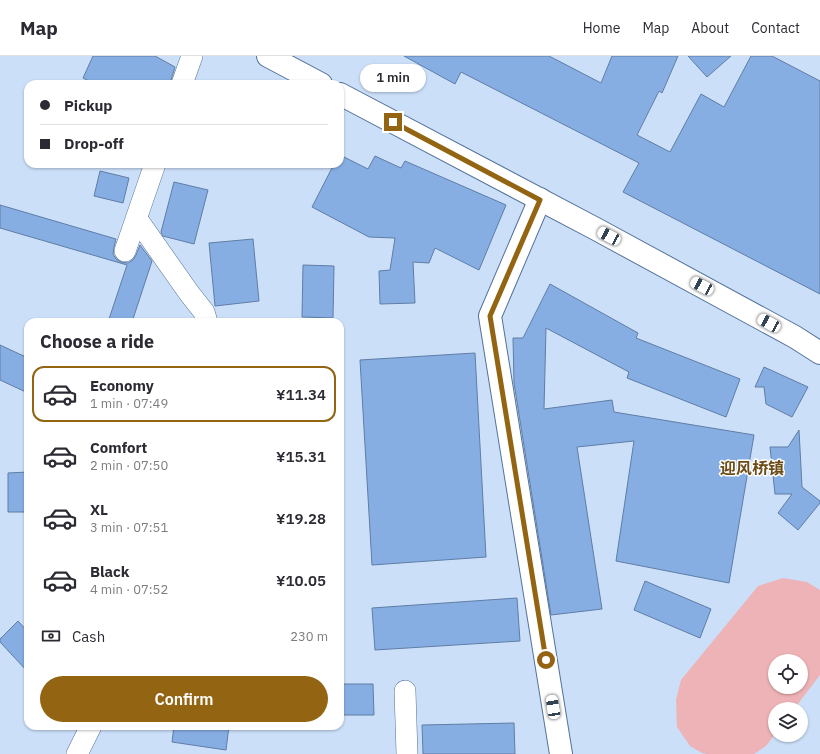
<!DOCTYPE html>
<meta charset="utf-8">
<style>
:root{--surface:#fff;--page:#f2f2f3;--text:#2b2b33;--muted:#7c7c81;--line:#e1e1e2;--accent:#936512}
body{margin:0;font-family:"IBM Plex Sans","Noto Sans SC",sans-serif;background:var(--page);color:var(--text);height:100vh;display:flex;flex-direction:column;font-size:15px;white-space:nowrap}
*{box-sizing:border-box;margin:0}
p{font-size:13px;color:var(--muted)}
.icon{flex:none;width:22px;height:22px;fill:none;stroke:currentColor;stroke-width:2;stroke-linecap:round;stroke-linejoin:round}
.map{position:relative;flex:1;overflow:hidden}
.drawer{position:absolute;left:24px;top:262px;width:320px;height:412px;display:flex;flex-direction:column;background:var(--surface);border-radius:12px;box-shadow:0 1px 3px #0004}
.drawer>*{flex:none}
.guide{position:absolute;left:24px;top:24px;width:320px;height:88px;border-radius:12px;box-shadow:0 1px 3px #0004;display:grid;align-content:center;height:88px;padding:0 16px;background:var(--surface)}
.fabs{position:absolute;left:768px;top:598px;display:grid;gap:8px}
.fabs a{display:grid;place-items:center;width:40px;height:40px;border-radius:50%;background:var(--surface);box-shadow:0 1px 3px #0004;font-size:20px}
.end{position:absolute;width:18px;height:18px;margin:-9px;border:5px solid #936512;background:#fff;box-shadow:0 0 0 2px #fff}
.from{border-radius:50%}
.bubble{position:absolute;height:28px;border-radius:14px;background:var(--surface);box-shadow:0 1px 3px #0004;font-size:13px;font-weight:600;line-height:28px;text-align:center}
.car{position:absolute;width:12px;height:24px;margin:-12px -6px;border-radius:5px;box-shadow:0 0 3px 1px #0007;background:linear-gradient(#fff 24%,#345 0 40%,#fff 0 76%,#345 0 86%,#fff 0)}
.guide b{display:flex;align-items:center;gap:14px;height:38px;font-size:15px}
.guide b+b{border-top:1px solid var(--line)}
.guide i{width:10px;height:10px;background:var(--text)}
ul{padding:0;list-style:none}
li{display:flex;align-items:center;gap:12px;height:56px;margin:0 8px 6px;padding:0 8px;border:2px solid transparent;border-radius:12px}
li div{flex:1}
li b{display:block;font-size:15px}
li em{font-style:normal;font-weight:600}
li.selected{border-color:var(--accent)}
li>.icon{width:36px;height:36px;stroke-width:1.5}
h2{padding:0 16px;font-size:18px;line-height:48px}
.pay{display:flex;align-items:center;gap:10px;height:44px;padding:0 16px;font-size:15px}
.pay p{margin-inline-start:auto}
.cta{display:flex;gap:8px;margin-top:auto;padding:8px 16px}
.cta a{flex:1;height:46px;border-radius:24px;background:var(--accent);color:#fff;font-size:16px;font-weight:600;line-height:46px;text-align:center}
header{display:flex;align-items:center;gap:24px;box-sizing:border-box;height:56px;padding:0 20px;background:var(--surface);border-bottom:1px solid var(--line)}
header strong{font-size:19px}
nav{display:flex;gap:22px;margin-inline-start:auto;font-size:14px}
.map>svg:first-child{display:block}
</style>
<header>
<strong>Map</strong>
<nav><a>Home</a><a>Map</a><a>About</a><a>Contact</a></nav>
</header>
<div class="map">
<svg width="820" height="698" viewBox="0 0 820 698">
<rect width="100%" height="100%" fill="#cbdff9"/>
<path fill="#edb3b6" fill-rule="evenodd" d="M 783,522 L 807,526 L 820,534 L 820,619 L 794,653 L 775,653 L 775,678 L 766,690 L 754,698 L 707,698 L 702,697 L 690,690 L 677,671 L 676,644 L 681,624 L 758,530 ZM 775,605 L 801,605 L 801,631 L 775,631 Z"/>
<g fill="#86aee3" stroke="#5f7da5">
<polygon points="93,0 155,0 175,11 171,24 170,28 95,28 83,22"/>
<polygon points="404,0 549,0 601,27 612,0 678,0 662,37 659,35 637,79 670,96 701,38 724,51 751,0 772,0 820,25 820,238 623,136 639,107 461,16 455,28"/>
<polygon points="688,0 731,0 707,21"/>
<polygon points="340,99 368,113 375,100 401,112 405,105 506,149 479,214 435,192 429,207 413,206 415,247 380,248 379,215 390,214 395,182 369,181 312,151 334,108 340,108"/>
<polygon points="100,115 129,122 123,147 94,140"/>
<polygon points="174,126 208,134 194,188 163,180 161,176"/>
<polygon points="0,149 116,183 114,191 113,198 116,203 121,206 128,207 133,204 136,199 140,189 152,205 132,266 108,266 127,209 0,172"/>
<polygon points="253,183 259,245 215,250 209,187"/>
<polygon points="303,209 334,210 333,262 302,261"/>
<polygon points="550,228 638,277 636,282 740,323 726,361 627,322 629,316 546,272 544,353 612,344 614,356 754,379 729,527 616,505 634,385 577,391 602,553 551,559 514,327 513,282 523,282"/>
<polygon points="0,289 28,302 28,337 0,324"/>
<polygon points="475,297 486,501 372,509 360,304"/>
<polygon points="764,311 808,331 792,361 766,348 764,331 755,331"/>
<polygon points="799,374 802,431 820,445 820,447 798,474 778,457 792,438 775,438 770,391 788,391"/>
<polygon points="28,416 28,456 8,456 8,417"/>
<polygon points="645,525 711,553 700,582 634,554"/>
<polygon points="517,542 520,585 375,594 372,552"/>
<polygon points="18,565 28,576 28,616 0,586 0,583"/>
<polygon points="340,628 373,628 374,659 340,659"/>
<polygon points="514,667 515,698 423,698 422,669"/>
<polygon points="174,670 229,670 226,694 172,686"/>
</g>
<g fill="none" stroke-linecap="round" stroke-linejoin="round">
<g stroke="#547298" stroke-width="22">
<g id="street">
<polyline points="182,28 192,0"/>
<polyline points="137,163 189,237 204,256 207,266"/>
<polyline points="125,195 155,108"/>
<polyline points="405,635 407,698"/>
<polyline points="77,698 91,670"/>
</g>
</g>
<g stroke="#547298" stroke-width="24">
<polyline id="secondary" points="540,143 490,260 561,698"/>
</g>
<g stroke="#547298" stroke-width="24">
<g id="highway">
<polyline points="268,0 321,28"/>
<polyline points="340,38 596,173 795,281 820,297"/>
</g>
</g>
<use href="#street" stroke="#fff" stroke-width="21"/>
<use href="#secondary" stroke="#fff" stroke-width="22"/>
<use href="#highway" stroke="#fff" stroke-width="22"/>
</g>
<g fill="none" stroke-linecap="round" stroke-linejoin="round">
<polyline stroke="#936512" stroke-width="5" points="393,66 540,144 490,260 546,604"/>
</g>
<g text-anchor="middle" dominant-baseline="central" stroke-width="3" stroke-linejoin="round" paint-order="stroke">
<g font-size="16" font-weight="bold" fill="#6c4b17" stroke="#fefefe">
<text x="752" y="412">迎风桥镇</text>
</g>
</g>
</svg>
<div class="fabs">
<a><svg class="icon" aria-label="locate" viewBox="0 0 24 24"><circle cx="12" cy="12" r="6"/><path d="M12 2v4M12 18v4M2 12h4M18 12h4"/></svg></a>
<a><svg class="icon" aria-label="layers" viewBox="0 0 24 24"><path d="M12 4l9 5-9 5-9-5zM3 14l9 5 9-5"/></svg></a>
</div>
<i class="end from" style="left:546px;top:604px"></i>
<i class="end" style="left:393px;top:66px"></i>
<div class="bubble" style="left:360px;top:8px;width:66px">1 min</div>
<i class="car" style="left:609px;top:180px;rotate:298deg"></i>
<i class="car" style="left:702px;top:230px;rotate:298deg"></i>
<i class="car" style="left:769px;top:267px;rotate:299deg"></i>
<i class="car" style="left:553px;top:651px;rotate:351deg"></i>
<div class="guide">
<b><i class="from"></i>Pickup</b>
<b><i></i>Drop-off</b>
</div>
<section class="drawer">
<h2>Choose a ride</h2>
<ul>
<li class="selected"><svg class="icon" aria-label="car" viewBox="0 0 24 24"><path d="M5 17H2v-5l4-1 3-4h7l3 4 3 1v5h-3M9 17h6M6 11h13"/><circle cx="7" cy="17" r="2"/><circle cx="17" cy="17" r="2"/></svg><div><b>Economy</b><p>1 min · 07:49</p></div><em>¥11.34</em></li>
<li><svg class="icon" aria-label="car" viewBox="0 0 24 24"><path d="M5 17H2v-5l4-1 3-4h7l3 4 3 1v5h-3M9 17h6M6 11h13"/><circle cx="7" cy="17" r="2"/><circle cx="17" cy="17" r="2"/></svg><div><b>Comfort</b><p>2 min · 07:50</p></div><em>¥15.31</em></li>
<li><svg class="icon" aria-label="car" viewBox="0 0 24 24"><path d="M5 17H2v-5l4-1 3-4h7l3 4 3 1v5h-3M9 17h6M6 11h13"/><circle cx="7" cy="17" r="2"/><circle cx="17" cy="17" r="2"/></svg><div><b>XL</b><p>3 min · 07:51</p></div><em>¥19.28</em></li>
<li><svg class="icon" aria-label="car" viewBox="0 0 24 24"><path d="M5 17H2v-5l4-1 3-4h7l3 4 3 1v5h-3M9 17h6M6 11h13"/><circle cx="7" cy="17" r="2"/><circle cx="17" cy="17" r="2"/></svg><div><b>Black</b><p>4 min · 07:52</p></div><em>¥10.05</em></li>
</ul>
<div class="pay"><svg class="icon" aria-label="cash" viewBox="0 0 24 24"><path d="M3 7h18v10H3z"/><circle cx="12" cy="12" r="2"/></svg>Cash<p>230 m</p></div>
<div class="cta"><a>Confirm</a></div>
</section>
</div>
